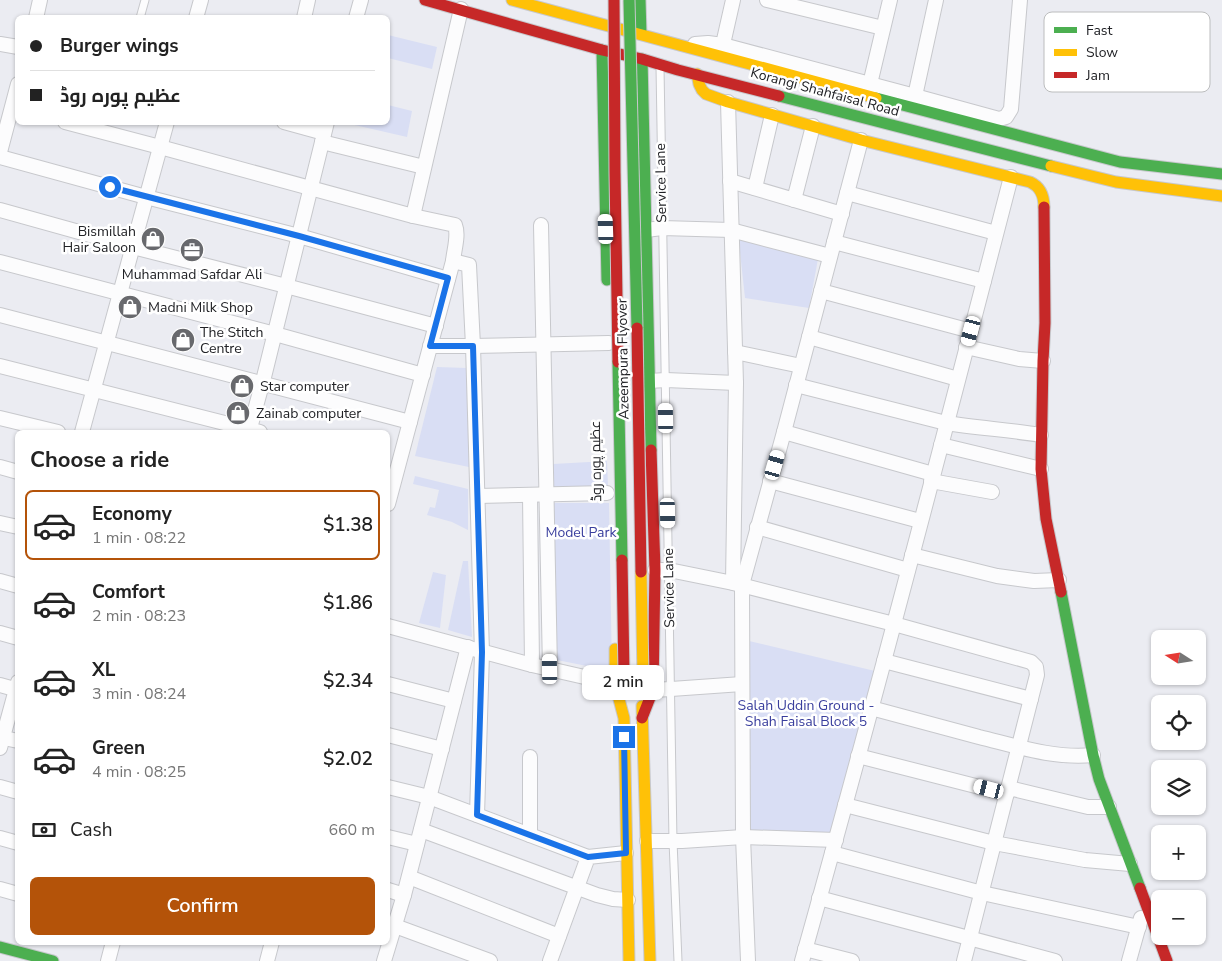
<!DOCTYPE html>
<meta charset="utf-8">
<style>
:root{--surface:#fff;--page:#f2f2f2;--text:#222;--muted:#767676;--line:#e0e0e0;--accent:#b45309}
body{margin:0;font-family:"Nunito Sans",Cairo,sans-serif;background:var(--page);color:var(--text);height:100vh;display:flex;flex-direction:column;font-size:19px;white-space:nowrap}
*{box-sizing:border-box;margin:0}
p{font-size:16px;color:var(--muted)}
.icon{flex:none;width:28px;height:28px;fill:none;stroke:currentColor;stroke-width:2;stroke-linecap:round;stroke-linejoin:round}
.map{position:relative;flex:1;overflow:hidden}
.sheet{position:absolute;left:15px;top:430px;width:375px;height:515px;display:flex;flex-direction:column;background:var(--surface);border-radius:8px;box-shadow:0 1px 4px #0004}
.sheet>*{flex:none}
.guide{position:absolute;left:15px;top:15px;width:375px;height:110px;border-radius:8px;box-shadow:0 1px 4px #0004;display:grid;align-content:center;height:110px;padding:0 15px;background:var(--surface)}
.needle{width:32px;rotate:282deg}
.buttons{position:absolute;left:1151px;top:630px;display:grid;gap:10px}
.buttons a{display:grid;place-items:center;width:55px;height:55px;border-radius:8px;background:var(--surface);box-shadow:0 1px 4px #0004;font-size:25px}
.end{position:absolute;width:22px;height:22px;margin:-11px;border:6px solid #1a73e8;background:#fff;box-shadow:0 0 0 2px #fff}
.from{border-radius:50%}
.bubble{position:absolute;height:35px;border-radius:8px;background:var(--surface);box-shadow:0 1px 4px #0004;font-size:16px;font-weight:600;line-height:35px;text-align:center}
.car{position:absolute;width:15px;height:30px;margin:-15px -8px;border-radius:6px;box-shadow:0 0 4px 1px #0007;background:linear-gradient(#fff 24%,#345 0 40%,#fff 0 76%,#345 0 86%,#fff 0)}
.guide b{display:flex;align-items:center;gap:18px;height:48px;font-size:19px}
.guide b+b{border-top:1px solid var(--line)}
.guide i{width:12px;height:12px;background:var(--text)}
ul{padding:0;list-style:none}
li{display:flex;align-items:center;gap:15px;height:70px;margin:0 10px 8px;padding:0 5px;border:2px solid transparent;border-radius:8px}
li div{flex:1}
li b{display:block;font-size:19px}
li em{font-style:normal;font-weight:600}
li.on{border-color:var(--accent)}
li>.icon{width:45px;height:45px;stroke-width:1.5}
h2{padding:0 15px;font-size:22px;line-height:60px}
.pay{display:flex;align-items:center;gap:12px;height:55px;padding:0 15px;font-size:19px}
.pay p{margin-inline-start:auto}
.cta{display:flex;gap:10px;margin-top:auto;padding:10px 15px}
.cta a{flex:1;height:58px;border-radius:8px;background:var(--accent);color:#fff;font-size:20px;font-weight:600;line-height:58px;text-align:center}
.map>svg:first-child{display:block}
</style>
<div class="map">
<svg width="1222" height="961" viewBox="0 0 1222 961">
<rect width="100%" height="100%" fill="#ebecf2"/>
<g fill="#d9def4">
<polygon points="388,35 437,47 432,69 388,58"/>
<polygon points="388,105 412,111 407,137 346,123 388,122"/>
<polygon points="738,234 818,259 809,308 745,298"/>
<polygon points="437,367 467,368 469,467 415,456"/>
<polygon points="607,461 608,486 554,489 553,464"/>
<polygon points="415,476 468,489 468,530 452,522 427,515 430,507 435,508 439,490 413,484"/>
<polygon points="551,503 609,503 612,671 557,660"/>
<polygon points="463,561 468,561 472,637 448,630"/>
<polygon points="433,572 446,575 440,628 419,623"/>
<polygon points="749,641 875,671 831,839 751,830"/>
</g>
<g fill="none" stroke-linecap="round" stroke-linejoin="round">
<g stroke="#c7c8cc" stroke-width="9">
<g id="lane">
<polyline points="140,18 145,0"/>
<polyline points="660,67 673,841 678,961"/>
</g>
</g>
<g stroke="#c7c8cc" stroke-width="16">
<g id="street">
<polyline points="767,0 883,28"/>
<polyline points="36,18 40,0"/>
<polyline points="196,18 201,0"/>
<polyline points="304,18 308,0"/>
<polyline points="356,18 361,0"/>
<polyline points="0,44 18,47"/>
<polyline points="695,44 708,43 723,45 915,96 999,119 1006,117 1011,109 1020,0"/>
<polyline points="721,53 733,0"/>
<polyline points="870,84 890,0"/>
<polyline points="915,96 936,0"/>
<polyline points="728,102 736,383 733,583"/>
<polyline points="65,122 160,147 413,216"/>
<polyline points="284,122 324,133"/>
<polyline points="322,142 424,167"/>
<polyline points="0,152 18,84"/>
<polyline points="0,157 146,197 299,236 448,279"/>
<polyline points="730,181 842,214"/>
<polyline points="755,188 772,115"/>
<polyline points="847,193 996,233"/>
<polyline points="794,200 813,126"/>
<polyline points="0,210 133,247 286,286 436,326"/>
<path d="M 541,225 C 545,373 546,521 550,669"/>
<polyline points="646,230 662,228 731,230 830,256"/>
<polyline points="834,242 984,281"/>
<polyline points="453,261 469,265 473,346 482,653 477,815"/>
<polyline points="0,262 275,334 423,375"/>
<polyline points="821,291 971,331"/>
<polyline points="0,315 410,422"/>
<polyline points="809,337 958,379"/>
<polyline points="430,346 473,346 609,343"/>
<polyline points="966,347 1019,359 1043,361"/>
<polyline points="735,352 801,366"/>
<polyline points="0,366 260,432"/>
<polyline points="649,381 666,380 736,383"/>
<path d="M 796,385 L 946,423 C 978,428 1010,430 1041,435"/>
<polyline points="0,418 58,432"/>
<polyline points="82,432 167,122"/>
<polyline points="249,432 264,377 327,122"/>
<polyline points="784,432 933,474"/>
<polyline points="941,445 1041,469"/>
<polyline points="0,467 18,472"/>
<polyline points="770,481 920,521"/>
<polyline points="931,481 992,492"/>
<polyline points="530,495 532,665"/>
<polyline points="478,496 607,493"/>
<path d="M 388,504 L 453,261 C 454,250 459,235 455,225 L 413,216 L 461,9"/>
<polyline points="0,523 18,527"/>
<polyline points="757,527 908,570"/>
<polyline points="912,555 997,576 1034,581 1059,580"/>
<polyline points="655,570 669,570 733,583 894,624 1031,662 1036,667 1037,675 964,961"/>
<polyline points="0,581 18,586"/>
<polyline points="388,626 532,665 615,684"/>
<polyline points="0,633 18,638"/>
<polyline points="884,661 1031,699"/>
<polyline points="388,684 454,701"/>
<polyline points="0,685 18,690"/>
<polyline points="653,690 671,689 742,684"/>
<path d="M 871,708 C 907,718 943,727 979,737 C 1016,746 1054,759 1093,755"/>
<polyline points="388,735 442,749"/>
<polyline points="0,737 18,741"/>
<polyline points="0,748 18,682"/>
<polyline points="858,756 1007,794"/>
<polyline points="530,757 530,835"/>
<polyline points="0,787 18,792"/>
<polyline points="388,787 429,797 588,857"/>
<polyline points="1009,788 1088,807 1109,807"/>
<polyline points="845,805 994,843 1085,860 1130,864"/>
<polyline points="421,830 597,895 613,899 628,900"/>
<polyline points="388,837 417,844"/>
<polyline points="0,838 18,843"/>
<polyline points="647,841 682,841 743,837 836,840"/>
<polyline points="832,853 982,893 1139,927"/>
<polyline points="409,877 559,936"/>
<polyline points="0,889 18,894"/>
<polyline points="388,890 404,895"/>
<polyline points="819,898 1055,961"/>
<polyline points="395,926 490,961"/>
<polyline points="805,949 852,961"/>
<polyline points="108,961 113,942"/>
<polyline points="267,961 272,942"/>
<polyline points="384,961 404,895 468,647"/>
<polyline points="550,961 588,857 626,853"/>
<polyline points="748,961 743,837 742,585 784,432 861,140"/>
<path d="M 802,961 C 875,701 943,439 1011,177"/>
<polyline points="1129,961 1141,918"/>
</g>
</g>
<g stroke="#c7c8cc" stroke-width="13">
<g id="fast">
<polyline points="640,0 641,34"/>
<polyline points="602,50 607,280"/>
<polyline points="642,59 651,450"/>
<polyline points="779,96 1051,166"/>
<polyline points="876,98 1120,162 1222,174"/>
<polyline points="1061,592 1093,755 1099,779 1140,888"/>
<polyline points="0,947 53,961"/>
</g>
</g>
<g stroke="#c7c8cc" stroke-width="13">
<g id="slow">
<polyline points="512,0 876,98"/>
<path d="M 697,74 L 699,84 L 702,90 L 706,94 L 728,102 L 861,140 L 1030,182 C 1041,187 1044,196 1044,207"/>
<polyline points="1051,166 1116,182 1222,196"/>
<polyline points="615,649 615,684 624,718 629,961"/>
<polyline points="642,706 650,961"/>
</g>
</g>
<g stroke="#c7c8cc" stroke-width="13">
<g id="jam">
<polyline points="425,0 602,50 642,59 678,70 779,96"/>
<polyline points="1044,207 1045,323 1043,361 1041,469 1046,519 1061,592"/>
<polyline points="642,718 653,690 655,570 651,450"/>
<polyline points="1140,888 1167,961"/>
</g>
</g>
<use href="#lane" stroke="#fcfcfd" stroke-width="7"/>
<use href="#street" stroke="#fcfcfd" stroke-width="14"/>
<use href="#fast" stroke="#4caf50" stroke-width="11"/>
<use href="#slow" stroke="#ffc107" stroke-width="11"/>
<use href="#jam" stroke="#c62828" stroke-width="11"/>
<g stroke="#c7c8cc" stroke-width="13" stroke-linecap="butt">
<g id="fast-bridge">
<polyline points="629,0 637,328"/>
<polyline points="618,362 622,560"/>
</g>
</g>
<g stroke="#c7c8cc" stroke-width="13" stroke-linecap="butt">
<polyline id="slow-bridge" points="641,572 643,676"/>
</g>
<g stroke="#c7c8cc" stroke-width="13" stroke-linecap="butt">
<g id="jam-bridge">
<polyline points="614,0 615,173 618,362"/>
<polyline points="637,328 641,572"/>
<polyline points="622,560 624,673"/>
</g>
</g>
<use href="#fast-bridge" stroke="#4caf50" stroke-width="11"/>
<use href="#slow-bridge" stroke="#ffc107" stroke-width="11"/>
<use href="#jam-bridge" stroke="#c62828" stroke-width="11"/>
</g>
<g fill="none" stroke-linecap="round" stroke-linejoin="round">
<polyline stroke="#1a73e8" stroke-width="6" points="110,187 299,236 448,278 430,346 473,346 482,652 477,815 588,857 626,853 624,737"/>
</g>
<defs>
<g id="shop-disc" transform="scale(1.25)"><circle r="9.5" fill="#68696d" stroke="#fff"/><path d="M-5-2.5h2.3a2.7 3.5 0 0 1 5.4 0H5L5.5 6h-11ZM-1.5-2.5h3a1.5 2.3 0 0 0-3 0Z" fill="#fff"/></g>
<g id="office-disc" transform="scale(1.25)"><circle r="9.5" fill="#68696d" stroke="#fff"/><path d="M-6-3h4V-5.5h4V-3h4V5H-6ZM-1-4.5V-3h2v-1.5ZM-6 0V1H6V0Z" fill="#fff"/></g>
</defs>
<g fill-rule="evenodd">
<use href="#shop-disc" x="153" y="239"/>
<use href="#office-disc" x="192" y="250"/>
<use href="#shop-disc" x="130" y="307"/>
<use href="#shop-disc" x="183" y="340"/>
<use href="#shop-disc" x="242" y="386"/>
<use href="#shop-disc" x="238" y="413"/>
</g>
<g text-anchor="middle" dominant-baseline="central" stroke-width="5" stroke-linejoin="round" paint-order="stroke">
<g font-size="14" fill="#212226" stroke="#fff">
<text transform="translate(825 92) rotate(15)">Korangi Shahfaisal Road</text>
<text transform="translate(661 183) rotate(-91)">Service Lane</text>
<text transform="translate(623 359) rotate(-91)">Azeempura Flyover</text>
<text transform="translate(596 461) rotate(-91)">عظیم پورہ روڈ</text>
<text transform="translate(669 588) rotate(-91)">Service Lane</text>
</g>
<g font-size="14" fill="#212226" stroke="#fff" text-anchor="start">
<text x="136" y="231" text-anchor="end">Bismillah<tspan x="136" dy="16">Hair Saloon</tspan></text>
<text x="192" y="274" text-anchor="middle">Muhammad Safdar Ali</text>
<text x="148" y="307">Madni Milk Shop</text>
<text x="200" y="332">The Stitch<tspan x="200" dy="16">Centre</tspan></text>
<text x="260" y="386">Star computer</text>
<text x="256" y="413">Zainab computer</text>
</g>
<g font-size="14" fill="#393e9d" stroke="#fff">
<text x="581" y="532">Model Park</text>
<text x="806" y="705">Salah Uddin Ground -<tspan x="806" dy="16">Shah Faisal Block 5</tspan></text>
</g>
</g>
<rect x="1044" y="12" width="166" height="80" rx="8" fill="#fff" stroke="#bcbdbe" stroke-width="1"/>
<rect x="1054" y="27" width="23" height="6" fill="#4caf50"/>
<rect x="1054" y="49" width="23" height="7" fill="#ffc107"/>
<rect x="1054" y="72" width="23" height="6" fill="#c62828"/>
<g font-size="14" fill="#212226">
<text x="1086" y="35">Fast</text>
<text x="1086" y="57">Slow</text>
<text x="1086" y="80">Jam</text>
</g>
</svg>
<div class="buttons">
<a><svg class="needle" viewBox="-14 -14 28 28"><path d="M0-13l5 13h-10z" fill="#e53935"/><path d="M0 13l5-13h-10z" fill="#767676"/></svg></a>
<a><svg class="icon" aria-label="locate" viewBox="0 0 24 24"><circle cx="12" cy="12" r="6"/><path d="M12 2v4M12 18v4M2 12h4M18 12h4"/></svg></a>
<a><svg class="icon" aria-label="layers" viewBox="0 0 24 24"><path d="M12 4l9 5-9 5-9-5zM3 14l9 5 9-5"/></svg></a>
<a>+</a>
<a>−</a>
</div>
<i class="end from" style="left:110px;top:187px"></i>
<i class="end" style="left:624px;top:737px"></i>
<div class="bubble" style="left:582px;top:665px;width:82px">2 min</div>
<i class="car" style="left:606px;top:229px;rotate:358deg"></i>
<i class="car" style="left:971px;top:331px;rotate:195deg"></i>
<i class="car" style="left:666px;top:418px;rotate:359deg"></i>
<i class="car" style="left:775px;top:465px;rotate:16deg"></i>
<i class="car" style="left:668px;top:513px;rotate:179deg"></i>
<i class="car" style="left:550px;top:669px;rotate:359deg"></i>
<i class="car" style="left:989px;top:789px;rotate:284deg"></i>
<div class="guide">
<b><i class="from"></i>Burger wings</b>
<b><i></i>عظیم پورہ روڈ</b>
</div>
<section class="sheet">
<h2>Choose a ride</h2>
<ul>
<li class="on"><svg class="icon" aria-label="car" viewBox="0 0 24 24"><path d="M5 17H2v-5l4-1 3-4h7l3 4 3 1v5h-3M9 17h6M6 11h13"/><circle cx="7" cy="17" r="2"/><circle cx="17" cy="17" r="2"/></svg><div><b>Economy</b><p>1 min · 08:22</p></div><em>$1.38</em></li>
<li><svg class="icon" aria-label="car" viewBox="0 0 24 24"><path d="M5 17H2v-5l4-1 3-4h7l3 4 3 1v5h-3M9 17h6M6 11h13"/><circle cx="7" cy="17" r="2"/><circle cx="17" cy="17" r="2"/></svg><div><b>Comfort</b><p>2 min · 08:23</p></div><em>$1.86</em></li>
<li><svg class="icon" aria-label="car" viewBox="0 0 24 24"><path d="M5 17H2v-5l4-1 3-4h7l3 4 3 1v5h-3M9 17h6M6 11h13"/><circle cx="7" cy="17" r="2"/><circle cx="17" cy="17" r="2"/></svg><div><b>XL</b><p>3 min · 08:24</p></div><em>$2.34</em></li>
<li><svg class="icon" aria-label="car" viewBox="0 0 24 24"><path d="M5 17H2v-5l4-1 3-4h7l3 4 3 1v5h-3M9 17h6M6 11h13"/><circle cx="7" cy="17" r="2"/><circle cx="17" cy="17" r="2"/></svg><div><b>Green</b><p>4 min · 08:25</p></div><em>$2.02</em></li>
</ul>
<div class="pay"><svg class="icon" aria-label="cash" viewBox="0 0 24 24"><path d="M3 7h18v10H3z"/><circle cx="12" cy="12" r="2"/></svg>Cash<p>660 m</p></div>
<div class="cta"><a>Confirm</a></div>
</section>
</div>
